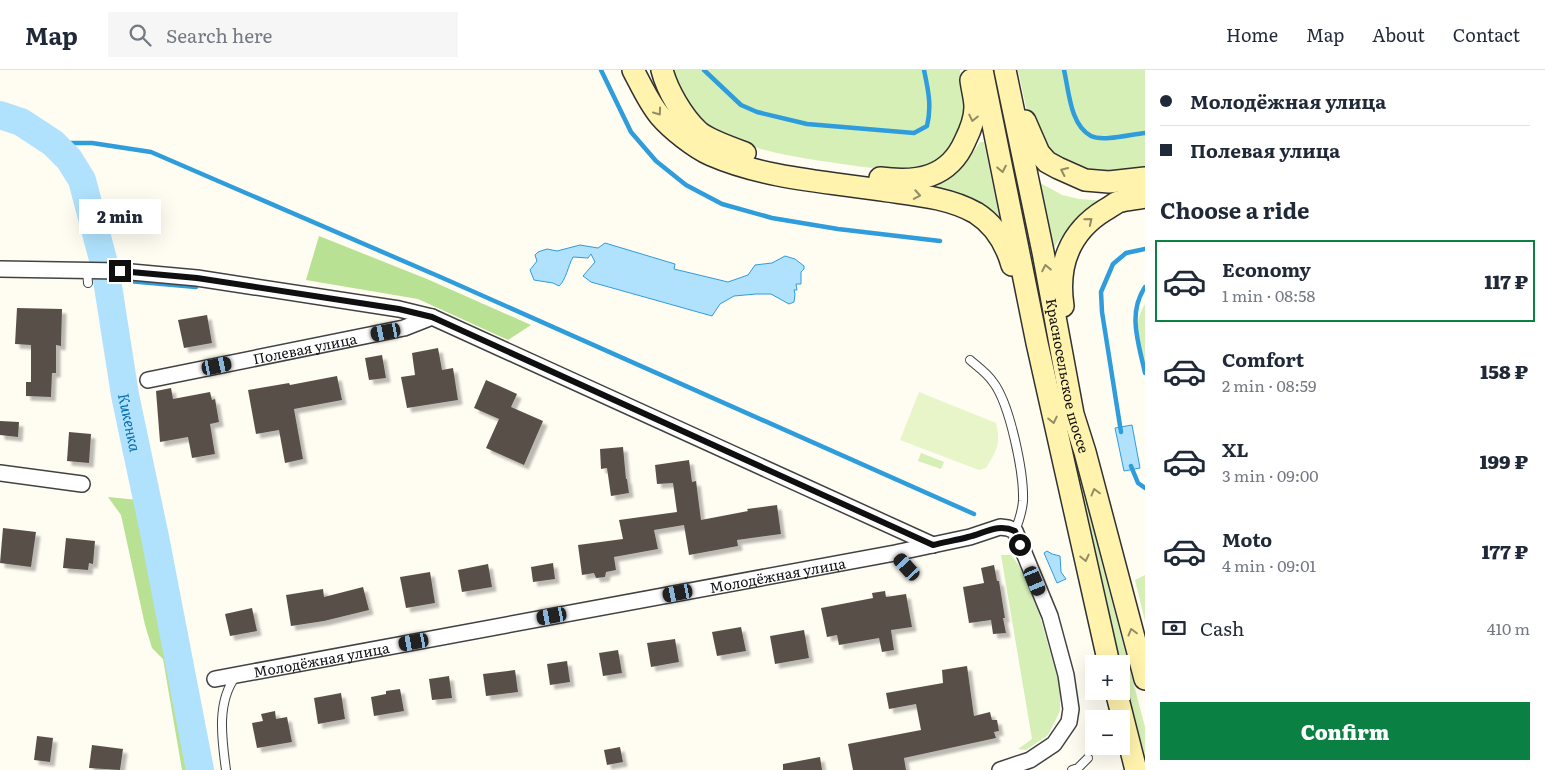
<!DOCTYPE html>
<meta charset="utf-8">
<style>
:root{--surface:#fff;--page:#f6f6f7;--text:#1f2937;--muted:#747a83;--line:#e0e1e3;--accent:#0b8043}
body{margin:0;font-family:Literata,serif;background:var(--page);color:var(--text);height:100vh;display:flex;flex-direction:column;font-size:19px;white-space:nowrap}
*{box-sizing:border-box;margin:0}
p{font-size:16px;color:var(--muted)}
.icon{flex:none;width:28px;height:28px;fill:none;stroke:currentColor;stroke-width:2;stroke-linecap:round;stroke-linejoin:round}
.map{position:relative;flex:1;overflow:hidden}
.panel{display:flex;flex-direction:column;background:var(--surface);width:400px}
.panel>*{flex:none}
.banner{display:grid;align-content:center;height:110px;padding:0 15px;background:var(--surface)}
.fabs{position:absolute;left:1085px;top:585px;display:grid;gap:10px}
.fabs a{display:grid;place-items:center;width:45px;height:45px;border-radius:0px;background:var(--surface);box-shadow:0 5px 20px #0002;font-size:25px}
.end{position:absolute;width:22px;height:22px;margin:-11px;border:6px solid #0f0f0f;background:#fff;box-shadow:0 0 0 2px #fff}
.from{border-radius:50%}
.bubble{position:absolute;height:35px;border-radius:0px;background:var(--surface);box-shadow:0 5px 20px #0002;font-size:16px;font-weight:800;line-height:35px;text-align:center}
.car{position:absolute;width:15px;height:30px;margin:-15px -8px;border-radius:6px;box-shadow:0 0 4px 1px #0007;background:linear-gradient(#222 24%,#8ab4d8 0 40%,#222 0 76%,#8ab4d8 0 86%,#222 0)}
.banner b{display:flex;align-items:center;gap:18px;height:48px;font-size:19px}
.banner b+b{border-top:1px solid var(--line)}
.banner i{width:12px;height:12px;background:var(--text)}
ul{padding:0;list-style:none}
li{display:flex;align-items:center;gap:15px;height:82px;margin:0 10px 8px;padding:0 5px;border:2px solid transparent;border-radius:0px}
li div{flex:1}
li b{display:block;font-size:19px}
li em{font-style:normal;font-weight:800}
li.current{border-color:var(--accent)}
li>.icon{width:45px;height:45px;stroke-width:1.5}
h2{padding:0 15px;font-size:22px;line-height:60px}
.pay{display:flex;align-items:center;gap:12px;height:55px;padding:0 15px;font-size:19px}
.pay p{margin-inline-start:auto}
.button{display:flex;gap:10px;margin-top:auto;padding:10px 15px}
.button a{flex:1;height:58px;border-radius:0px;background:var(--accent);color:#fff;font-size:20px;font-weight:800;line-height:58px;text-align:center}
header{display:flex;align-items:center;gap:30px;box-sizing:border-box;height:70px;padding:0 25px;background:var(--surface);border-bottom:1px solid var(--line)}
header strong{font-size:24px}
nav{display:flex;gap:28px;margin-inline-start:auto;font-size:18px}
.search{width:350px;height:45px;background:var(--page);display:flex;align-items:center;gap:12px;box-sizing:border-box;padding:0 18px;border-radius:0px;color:var(--muted);font-size:19px}
main{display:flex;flex:1;min-height:0}
.map>svg:first-child{display:block}
</style>
<header>
<strong>Map</strong>
<div class="search"><svg class="icon" aria-label="search" viewBox="0 0 24 24"><circle cx="10" cy="10" r="6"/><path d="M15 15l6 6"/></svg>Search here</div>
<nav><a>Home</a><a>Map</a><a>About</a><a>Contact</a></nav>
</header>
<main>
<div class="map">
<svg width="1145" height="700" viewBox="0 0 1145 700">
<defs>
<filter id="shadow"><feDropShadow dx="4.5" dy="4.5" stdDeviation="1" flood-color="#0004"/></filter>
</defs>
<rect width="100%" height="100%" fill="#fffcf2"/>
<g fill="#d5efb6">
<path d="M 670,0 L 960,0 L 966,29 L 961,65 L 940,92 L 915,100 L 898,101 C 872,98 847,95 822,91 C 774,84 720,75 688,34 C 681,24 676,11 670,0 Z"/>
<polygon points="1018,0 1145,0 1145,101 1088,105 1048,81 1028,46"/>
<path d="M 980,72 L 984,72 L 999,146 L 994,148 L 928,118 C 954,108 965,95 980,72 Z"/>
<path d="M 1035,110 L 1062,125 L 1079,129 L 1105,131 C 1082,146 1068,156 1053,179 Z"/>
<polygon points="103,216 111,216 114,223 129,330 146,410 202,700 195,700 101,219"/>
<path d="M 1145,234 L 1145,301 C 1138,278 1131,257 1145,234 Z"/>
<polygon points="1050,289 1053,289 1096,471 1145,657 1145,697 1129,635 1121,601 1121,594 1120,594"/>
<polygon points="921,383 944,392 941,399 918,391"/>
<polygon points="1001,485 1011,485 1021,498 1039,543 1060,617 1060,641 1048,665 1026,680 1018,679 1032,669"/>
<polygon points="1145,505 1145,551 1135,510"/>
</g>
<g fill="#b9e193">
<polygon points="319,166 427,209 531,255 508,270 418,229 306,210"/>
<polygon points="108,427 138,430 172,581 195,700 182,700 163,589 152,578 145,555 121,445"/>
</g>
<path fill="#e7f5c9" d="M 919,322 L 996,353 C 1001,374 997,380 986,398 L 979,400 L 900,370 Z"/>
<g fill="#b0e2fd" stroke="#2f9cdc">
<path d="M 605,173 L 675,194 L 674,199 L 728,212 L 748,205 L 755,195 L 772,193 L 785,186 L 795,189 L 804,196 L 804,199 L 801,202 L 801,214 L 796,214 L 797,220 L 794,220 L 795,224 L 794,232 L 789,234 L 771,224 L 756,224 L 734,226 L 720,234 L 712,246 L 591,212 L 583,206 L 595,192 L 591,184 L 588,188 L 573,187 C 568,196 566,210 559,216 L 553,213 L 534,210 L 530,200 L 537,191 L 535,185 L 538,182 L 547,179 L 557,181 L 580,175 L 598,178 Z"/>
<polygon points="1132,355 1140,398 1124,401 1115,358"/>
<polygon points="1047,481 1052,484 1060,486 1061,502 1066,509 1057,513 1044,483"/>
</g>
<g fill="none" stroke-linecap="round" stroke-linejoin="round">
<g stroke="#2f9cdc" stroke-width="4.5">
<polyline points="601,0 631,62 656,91 686,115 722,134 772,148 838,159 940,171"/>
<path d="M 704,0 L 741,35 L 757,42 L 807,54 L 914,63 L 927,56 C 932,36 928,19 924,0"/>
<path d="M 1064,0 C 1069,21 1070,55 1091,66 C 1103,72 1132,64 1145,63"/>
<polyline points="53,73 92,73 151,82 445,209 974,444"/>
<polyline points="106,209 196,217"/>
<path d="M 1145,217 C 1127,244 1139,274 1145,303"/>
<polyline points="1121,362 1102,242 1101,222 1113,194 1126,183 1145,179"/>
<polyline points="1131,396 1138,413 1145,418"/>
</g>
<path stroke="#b0e2fd" stroke-width="28" id="s1" d="M 0,45 L 21,52 L 53,73 L 69,89 L 82,110 L 105,197 L 125,325 L 155,467 L 200,700"/>
</g>
<g fill="#59504a" filter="url(#shadow)">
<polygon points="17,238 62,239 61,276 56,275 56,303 52,303 51,327 26,326 26,312 31,312 31,275 15,274"/>
<polygon points="207,245 212,273 184,278 178,250"/>
<polygon points="438,278 442,300 453,298 458,330 407,338 401,307 415,305 412,283"/>
<polygon points="382,285 386,308 369,310 365,288"/>
<polygon points="337,306 342,330 294,339 303,389 285,393 279,360 256,364 248,320 289,313 290,315"/>
<polygon points="486,310 517,324 511,337 543,351 524,395 486,378 499,349 474,338"/>
<polygon points="171,318 173,329 210,322 212,330 215,329 219,352 210,354 215,384 192,388 188,367 160,372 156,321"/>
<polygon points="0,351 19,352 18,367 0,365"/>
<polygon points="69,362 91,364 89,393 67,391"/>
<polygon points="623,377 626,409 627,409 629,423 611,426 607,398 601,399 600,379"/>
<polygon points="689,390 692,412 696,411 701,450 748,441 747,439 777,435 781,464 737,470 738,476 689,485 684,455 654,460 658,479 614,487 616,500 606,502 605,507 596,508 594,503 582,505 578,475 623,469 619,450 677,442 673,413 657,414 655,395"/>
<polygon points="3,458 36,462 31,497 0,493"/>
<polygon points="66,468 95,471 93,494 89,493 88,500 63,498"/>
<polygon points="553,493 555,509 533,512 531,497"/>
<polygon points="488,494 492,517 462,522 458,500"/>
<polygon points="994,495 997,511 999,511 1005,548 1003,548 1006,563 993,564 991,550 969,553 963,517 984,513 981,498"/>
<polygon points="430,502 435,533 406,538 400,507"/>
<polygon points="363,517 369,540 324,551 291,556 286,525 323,519 324,527"/>
<polygon points="885,521 886,527 906,524 912,557 891,560 894,580 882,582 879,568 839,575 837,565 827,567 821,538 873,528 872,523"/>
<polygon points="252,538 257,561 230,566 225,544"/>
<polygon points="741,557 746,581 717,586 712,562"/>
<polygon points="804,560 809,588 775,594 770,566"/>
<polygon points="675,569 679,592 651,597 647,573"/>
<polygon points="618,580 622,603 603,606 599,583"/>
<polygon points="567,591 570,612 550,615 547,594"/>
<polygon points="967,596 974,646 990,642 992,650 997,650 999,661 994,662 996,668 904,688 906,700 853,700 848,674 921,660 916,634 889,639 886,623 943,613 942,600"/>
<polygon points="515,600 518,622 486,626 483,604"/>
<polygon points="449,606 452,628 432,630 429,609"/>
<polygon points="400,619 404,641 374,646 371,627 386,624 386,621"/>
<polygon points="341,623 345,649 318,654 314,628"/>
<polygon points="275,641 276,649 287,647 292,672 257,678 252,653 263,651 261,644"/>
<polygon points="37,666 53,668 50,692 34,690"/>
<polygon points="92,675 123,679 120,700 89,698"/>
<polygon points="620,677 623,692 607,695 604,680"/>
<polygon points="820,687 822,700 783,700 783,694"/>
</g>
<g fill="none" stroke-linecap="round" stroke-linejoin="round">
<g stroke="#424242" stroke-width="10">
<g id="lane">
<polyline points="87,201 88,213"/>
<path d="M 970,290 C 978,297 987,303 993,312 C 1010,334 1024,403 1023,431 C 1022,442 1019,451 1015,461"/>
<polyline points="895,483 907,497"/>
<path d="M 226,700 C 222,670 216,632 236,606"/>
<polyline points="1072,700 1078,698 1088,688"/>
</g>
</g>
<g stroke="#424242" stroke-width="18">
<g id="street">
<polyline points="0,199 120,201 197,208 399,239 432,247 933,475"/>
<path id="s2" d="M 148,310 L 404,258 L 432,247"/>
<polyline points="0,403 82,414"/>
<path id="s3" d="M 215,609 L 895,483 L 970,467 L 1000,457 L 1008,458 L 1015,461 L 1050,546 L 1066,605 L 1071,639 L 1069,652 L 1054,674 L 1030,690 L 1000,700"/>
</g>
</g>
<g stroke="#313131" stroke-width="24">
<g id="secondary">
<path d="M 633,0 C 641,15 649,33 660,46 C 671,59 695,78 711,85 C 766,109 830,112 888,121 C 917,125 950,128 976,143 C 995,155 1006,174 1012,195"/>
<path d="M 662,0 C 667,20 683,47 698,61 C 706,69 734,79 745,83"/>
<polyline points="982,0 1037,273 1109,594"/>
<path id="s4" d="M 1005,0 L 1043,182 L 1073,344 L 1085,382 L 1145,609"/>
<polyline points="1025,51 1039,83 1047,92 1058,98 1085,110 1109,112 1145,108"/>
<path d="M 880,108 C 917,113 949,108 965,71 C 970,61 975,48 975,37 C 975,29 972,19 971,10"/>
<path d="M 1063,236 C 1057,196 1069,162 1105,140 C 1109,138 1114,134 1118,132 C 1126,129 1137,129 1145,127"/>
<polyline points="1116,621 1136,700"/>
</g>
</g>
<use href="#lane" stroke="#fff" stroke-width="8"/>
<use href="#street" stroke="#fff" stroke-width="15"/>
<use href="#secondary" stroke="#fff3ad" stroke-width="21"/>
</g>
<defs><path id="oneway-chevron" d="M-2-3.5L2.5 0L-2 3.5" fill="none" stroke-width="1.6" stroke-linecap="round" stroke-linejoin="round" transform="scale(1.25)"/></defs>
<g stroke="#938c66">
<use href="#oneway-chevron" transform="translate(658 42) rotate(54)"/>
<use href="#oneway-chevron" transform="translate(973 48) rotate(102)"/>
<use href="#oneway-chevron" transform="translate(1002 99) rotate(79)"/>
<use href="#oneway-chevron" transform="translate(1064 101) rotate(-155)"/>
<use href="#oneway-chevron" transform="translate(917 125) rotate(10)"/>
<use href="#oneway-chevron" transform="translate(1089 151) rotate(-39)"/>
<use href="#oneway-chevron" transform="translate(1046 198) rotate(-101)"/>
<use href="#oneway-chevron" transform="translate(1053 350) rotate(78)"/>
<use href="#oneway-chevron" transform="translate(1095 422) rotate(-105)"/>
<use href="#oneway-chevron" transform="translate(1085 488) rotate(77)"/>
<use href="#oneway-chevron" transform="translate(1132 562) rotate(-105)"/>
</g>
<g fill="none" stroke-linecap="round" stroke-linejoin="round">
<path stroke="#0f0f0f" stroke-width="6" d="M 120,201 L 197,208 L 399,239 L 432,247 L 933,475 C 945,472 957,470 968,467 C 985,463 998,453 1015,461 L 1020,475"/>
</g>
<g text-anchor="middle" dominant-baseline="central" stroke-width="5" stroke-linejoin="round" paint-order="stroke">
<g font-size="14" fill="#0f0f0f" stroke="#fff">
<text stroke="none"><textPath href="#s2" startOffset="160">Полевая улица</textPath></text>
<text stroke="none"><textPath href="#s4" startOffset="312">Красносельское шоссе</textPath></text>
<text stroke="none"><textPath href="#s3" startOffset="572">Молодёжная улица</textPath></text>
<text stroke="none"><textPath href="#s3" startOffset="108">Молодёжная улица</textPath></text>
</g>
<g font-size="15" font-style="italic" fill="#096cb0" stroke="#fff">
<text stroke="none"><textPath href="#s1" startOffset="355">Кикенка</textPath></text>
</g>
</g>
</svg>
<div class="fabs">
<a>+</a>
<a>−</a>
</div>
<i class="end from" style="left:1020px;top:475px"></i>
<i class="end" style="left:120px;top:201px"></i>
<div class="bubble" style="left:79px;top:129px;width:82px">2 min</div>
<i class="car" style="left:386px;top:262px;rotate:259deg"></i>
<i class="car" style="left:217px;top:296px;rotate:78deg"></i>
<i class="car" style="left:907px;top:497px;rotate:318deg"></i>
<i class="car" style="left:1035px;top:511px;rotate:157deg"></i>
<i class="car" style="left:678px;top:523px;rotate:259deg"></i>
<i class="car" style="left:552px;top:546px;rotate:260deg"></i>
<i class="car" style="left:414px;top:572px;rotate:260deg"></i>
</div>
<section class="panel">
<div class="banner">
<b><i class="from"></i>Молодёжная улица</b>
<b><i></i>Полевая улица</b>
</div>
<h2>Choose a ride</h2>
<ul>
<li class="current"><svg class="icon" aria-label="car" viewBox="0 0 24 24"><path d="M5 17H2v-5l4-1 3-4h7l3 4 3 1v5h-3M9 17h6M6 11h13"/><circle cx="7" cy="17" r="2"/><circle cx="17" cy="17" r="2"/></svg><div><b>Economy</b><p>1 min · 08:58</p></div><em>117 ₽</em></li>
<li><svg class="icon" aria-label="car" viewBox="0 0 24 24"><path d="M5 17H2v-5l4-1 3-4h7l3 4 3 1v5h-3M9 17h6M6 11h13"/><circle cx="7" cy="17" r="2"/><circle cx="17" cy="17" r="2"/></svg><div><b>Comfort</b><p>2 min · 08:59</p></div><em>158 ₽</em></li>
<li><svg class="icon" aria-label="car" viewBox="0 0 24 24"><path d="M5 17H2v-5l4-1 3-4h7l3 4 3 1v5h-3M9 17h6M6 11h13"/><circle cx="7" cy="17" r="2"/><circle cx="17" cy="17" r="2"/></svg><div><b>XL</b><p>3 min · 09:00</p></div><em>199 ₽</em></li>
<li><svg class="icon" aria-label="car" viewBox="0 0 24 24"><path d="M5 17H2v-5l4-1 3-4h7l3 4 3 1v5h-3M9 17h6M6 11h13"/><circle cx="7" cy="17" r="2"/><circle cx="17" cy="17" r="2"/></svg><div><b>Moto</b><p>4 min · 09:01</p></div><em>177 ₽</em></li>
</ul>
<div class="pay"><svg class="icon" aria-label="cash" viewBox="0 0 24 24"><path d="M3 7h18v10H3z"/><circle cx="12" cy="12" r="2"/></svg>Cash<p>410 m</p></div>
<div class="button"><a>Confirm</a></div>
</section>
</main>
